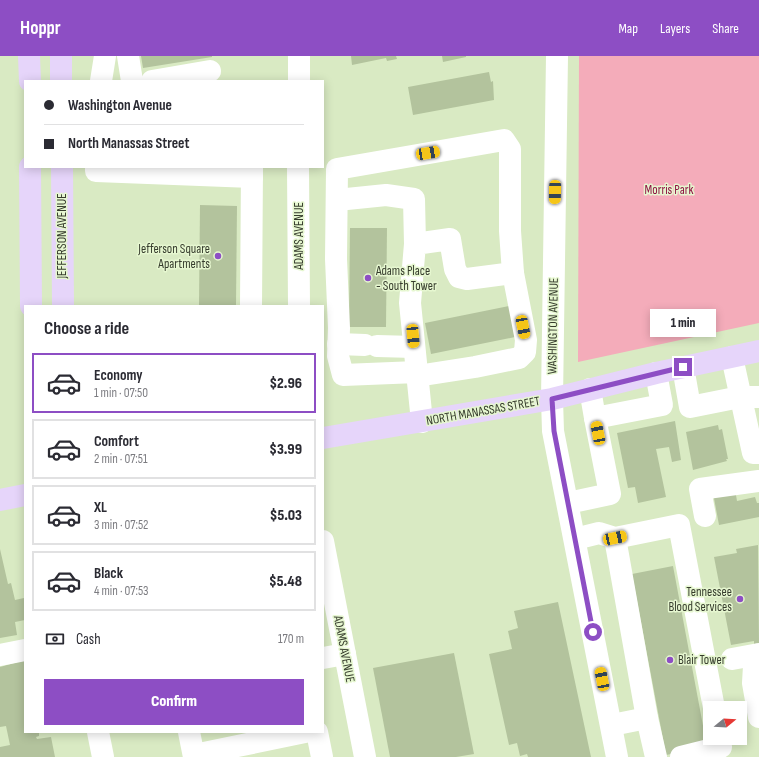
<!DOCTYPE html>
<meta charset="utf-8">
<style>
:root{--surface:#fff;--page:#f7f7f7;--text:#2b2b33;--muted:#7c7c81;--line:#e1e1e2;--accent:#8d4ec4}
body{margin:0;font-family:"Sofia Sans Condensed",sans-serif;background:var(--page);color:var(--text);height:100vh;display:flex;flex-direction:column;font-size:15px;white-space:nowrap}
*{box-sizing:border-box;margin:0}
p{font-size:13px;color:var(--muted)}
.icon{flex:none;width:22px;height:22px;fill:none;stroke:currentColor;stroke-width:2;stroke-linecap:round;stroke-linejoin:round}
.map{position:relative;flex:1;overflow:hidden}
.side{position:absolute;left:24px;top:249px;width:300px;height:428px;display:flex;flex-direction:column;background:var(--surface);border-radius:0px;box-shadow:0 2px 10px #0003}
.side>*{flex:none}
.banner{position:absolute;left:24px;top:24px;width:300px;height:88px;border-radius:0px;box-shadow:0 2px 10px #0003;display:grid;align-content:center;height:88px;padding:0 20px;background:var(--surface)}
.needle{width:26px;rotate:72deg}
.controls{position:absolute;left:703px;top:645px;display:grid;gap:8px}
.controls a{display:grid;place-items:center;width:44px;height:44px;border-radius:0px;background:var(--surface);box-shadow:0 2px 10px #0003;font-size:20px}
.end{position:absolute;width:18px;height:18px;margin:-9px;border:5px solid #8d4ec4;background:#fff;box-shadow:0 0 0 2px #fff}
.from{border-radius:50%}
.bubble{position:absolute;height:28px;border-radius:0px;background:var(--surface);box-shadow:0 2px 10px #0003;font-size:13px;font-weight:800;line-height:28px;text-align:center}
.car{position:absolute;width:12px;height:24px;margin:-12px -6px;border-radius:5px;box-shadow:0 0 3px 1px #0007;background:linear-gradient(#f5c518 24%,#345 0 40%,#f5c518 0 76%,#345 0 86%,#f5c518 0)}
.banner b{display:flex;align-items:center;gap:14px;height:38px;font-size:15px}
.banner b+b{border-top:1px solid var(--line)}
.banner i{width:10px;height:10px;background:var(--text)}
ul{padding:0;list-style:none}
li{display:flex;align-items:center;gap:12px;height:60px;margin:0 8px 6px;padding:0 12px;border:2px solid var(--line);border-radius:0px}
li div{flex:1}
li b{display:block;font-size:15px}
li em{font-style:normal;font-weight:800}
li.selected{border-color:var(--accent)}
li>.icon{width:36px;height:36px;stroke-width:1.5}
h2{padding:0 20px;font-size:18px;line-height:48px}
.pay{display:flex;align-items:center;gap:10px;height:44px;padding:0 20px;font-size:15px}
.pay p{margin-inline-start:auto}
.cta{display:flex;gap:8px;margin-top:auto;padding:8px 20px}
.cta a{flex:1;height:46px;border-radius:0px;background:var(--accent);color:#fff;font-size:16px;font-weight:800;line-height:46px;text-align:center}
header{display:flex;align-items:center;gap:24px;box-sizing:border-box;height:56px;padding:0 20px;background:var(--accent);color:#fff}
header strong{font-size:19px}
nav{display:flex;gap:22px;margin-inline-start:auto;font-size:14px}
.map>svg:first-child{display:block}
</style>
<header>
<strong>Hoppr</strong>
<nav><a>Map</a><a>Layers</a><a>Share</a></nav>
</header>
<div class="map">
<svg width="759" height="701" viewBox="0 0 759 701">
<rect width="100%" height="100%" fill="#d9eac3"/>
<polygon fill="#f4acba" points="579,0 759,0 759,267 578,306"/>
<g fill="#b3c39d">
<polygon points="141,0 212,0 212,1 143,12"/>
<polygon points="351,0 396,0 397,3 387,5 386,2 352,9"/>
<polygon points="442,0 466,0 466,1 443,6"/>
<polygon points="489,16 491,26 493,25 494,44 413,59 408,31"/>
<polygon points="200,149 237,150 236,250 199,250"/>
<polygon points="350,172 387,172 386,271 349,271"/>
<polygon points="509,250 515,281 431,298 425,267"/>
<polygon points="675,365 681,404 672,406 669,391 656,393 666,441 638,447 635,431 628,432 617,377"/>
<polygon points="718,369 719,374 722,373 728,403 726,403 727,405 693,414 686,376"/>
<polygon points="735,433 737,445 755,441 757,447 759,447 759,461 719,469 713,437"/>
<polygon points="758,489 759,587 754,588 754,585 731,589 714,501 737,497 736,493"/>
<polygon points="0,493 8,528 11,527 15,544 24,542 25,549 25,564 15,566 17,579 0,582"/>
<polygon points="673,510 707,691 666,699 632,518"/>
<polygon points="558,546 591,701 528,701 527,698 520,700 517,687 509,689 489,598 512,593 508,575 518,572 514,555"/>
<polygon points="454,597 474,698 456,701 390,701 373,612"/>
<polygon points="25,604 25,676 39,676 39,680 36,681 37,683 51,681 55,701 0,701 0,691 10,689 6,670 0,671 0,611"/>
</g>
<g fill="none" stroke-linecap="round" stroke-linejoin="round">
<g stroke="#fff" stroke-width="22">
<polyline points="128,0 132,25"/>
<polyline points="557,0 552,343 553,375 617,701"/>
<polyline points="101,25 105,0"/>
<polyline points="152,25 210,15"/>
<polyline points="299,25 299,0"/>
<polyline points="96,111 96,115 252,121"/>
<polyline points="298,111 299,250"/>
<polyline points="337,144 386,139 414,143 415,188"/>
<polyline points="251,250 252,111"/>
<polyline points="338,288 365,289"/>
<polyline points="377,290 414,291"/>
<polyline points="732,301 753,397 759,397"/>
<polyline points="683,311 690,351 740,341 759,341"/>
<polyline points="417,316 343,319 338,300 339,272 336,203 337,113 504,84 510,93 510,175 513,217 467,223 459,221 455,213 450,183 415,188 410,247 422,366"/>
<polyline points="417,320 475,311 519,302 525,296 526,284 513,217"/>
<polyline points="590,333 595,362 662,349 656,317"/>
<polyline points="568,447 610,438 595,362"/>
<polyline points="705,460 700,433 759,425"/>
<polyline points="615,482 647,662 656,701"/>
<polyline points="575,483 599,477 615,482 679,469 714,652"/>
<polyline points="323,485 365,701"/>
<polyline points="0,599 25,594"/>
<polyline points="323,602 345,598"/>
<polyline points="732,603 759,598"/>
<polyline points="759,608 754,610 753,627 759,661"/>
<polyline points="612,669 647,662"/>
<polyline points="98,676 103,701"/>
<polyline points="189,676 194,701"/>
<polyline points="317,676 322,701"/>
<polyline points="194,699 305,676"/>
<polyline points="681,701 721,691"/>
</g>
<g stroke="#e6d5fa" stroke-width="22">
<polyline points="29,0 30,25"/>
<polyline points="61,0 61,25"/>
<polyline points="30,111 31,250"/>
<polyline points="62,111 63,250"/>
<polyline points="323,382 552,343 656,317 759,295"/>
<polyline points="0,444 25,439"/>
</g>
</g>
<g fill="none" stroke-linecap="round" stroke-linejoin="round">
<polyline stroke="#8d4ec4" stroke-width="5" points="593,576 554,375 552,343 683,311"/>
</g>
<g fill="#8d4ec4" stroke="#e6f7d0" stroke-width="1.5">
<circle cx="218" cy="200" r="4"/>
<circle cx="368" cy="222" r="4"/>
<circle cx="740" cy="543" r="4"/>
<circle cx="670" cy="604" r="4"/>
</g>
<g text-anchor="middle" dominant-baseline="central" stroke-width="3" stroke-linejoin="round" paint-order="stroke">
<g font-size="13" fill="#8d1040" stroke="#e6f7d0">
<text x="669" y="134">Morris Park</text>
</g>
<g font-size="13" fill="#363c2d" stroke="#e6f7d0">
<text transform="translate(62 180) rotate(-90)">JEFFERSON AVENUE</text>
<text transform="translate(299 180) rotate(-90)">ADAMS AVENUE</text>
<text transform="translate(553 270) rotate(-89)">WASHINGTON AVENUE</text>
<text transform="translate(483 355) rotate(-10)">NORTH MANASSAS STREET</text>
<text transform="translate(344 593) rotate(79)">ADAMS AVENUE</text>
</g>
<g font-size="13" fill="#363c2d" stroke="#e6f7d0" text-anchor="end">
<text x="210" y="193">Jefferson Square<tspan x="210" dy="15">Apartments</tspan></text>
<text x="376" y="215" text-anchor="start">Adams Place<tspan x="376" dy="15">- South Tower</tspan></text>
<text x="732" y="536">Tennessee<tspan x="732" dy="15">Blood Services</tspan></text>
<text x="678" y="604" text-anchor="start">Blair Tower</text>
</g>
</g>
</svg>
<div class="controls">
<a><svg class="needle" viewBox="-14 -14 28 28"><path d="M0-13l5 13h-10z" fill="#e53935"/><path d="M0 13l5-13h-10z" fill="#7c7c81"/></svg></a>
</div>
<i class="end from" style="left:593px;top:576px"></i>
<i class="end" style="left:683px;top:311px"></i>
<div class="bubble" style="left:650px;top:253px;width:66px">1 min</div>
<i class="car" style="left:428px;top:97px;rotate:80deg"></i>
<i class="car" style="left:555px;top:136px;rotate:181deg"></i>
<i class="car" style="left:523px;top:271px;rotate:169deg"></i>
<i class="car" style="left:413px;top:280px;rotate:175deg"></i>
<i class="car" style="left:598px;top:377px;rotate:349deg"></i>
<i class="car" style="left:615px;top:482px;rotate:78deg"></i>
<i class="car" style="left:602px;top:623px;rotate:349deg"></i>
<div class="banner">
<b><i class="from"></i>Washington Avenue</b>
<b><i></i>North Manassas Street</b>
</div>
<section class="side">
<h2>Choose a ride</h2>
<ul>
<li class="selected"><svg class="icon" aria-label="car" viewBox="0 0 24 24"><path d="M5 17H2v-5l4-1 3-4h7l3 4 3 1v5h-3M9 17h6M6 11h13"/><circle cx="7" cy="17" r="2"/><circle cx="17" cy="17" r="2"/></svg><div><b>Economy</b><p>1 min · 07:50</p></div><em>$2.96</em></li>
<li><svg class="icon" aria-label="car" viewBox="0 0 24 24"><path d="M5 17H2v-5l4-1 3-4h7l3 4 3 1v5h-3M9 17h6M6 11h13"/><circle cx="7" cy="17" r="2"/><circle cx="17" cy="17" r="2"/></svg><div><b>Comfort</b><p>2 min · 07:51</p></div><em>$3.99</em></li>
<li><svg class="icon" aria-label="car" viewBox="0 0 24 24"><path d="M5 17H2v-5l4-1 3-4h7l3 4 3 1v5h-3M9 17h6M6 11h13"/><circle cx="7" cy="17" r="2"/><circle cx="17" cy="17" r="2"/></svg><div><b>XL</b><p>3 min · 07:52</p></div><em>$5.03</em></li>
<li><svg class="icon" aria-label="car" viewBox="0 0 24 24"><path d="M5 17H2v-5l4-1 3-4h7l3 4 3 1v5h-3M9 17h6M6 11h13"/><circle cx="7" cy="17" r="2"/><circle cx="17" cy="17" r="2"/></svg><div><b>Black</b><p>4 min · 07:53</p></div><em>$5.48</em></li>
</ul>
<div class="pay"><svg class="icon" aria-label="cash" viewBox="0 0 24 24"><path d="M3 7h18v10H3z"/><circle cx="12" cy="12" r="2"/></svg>Cash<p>170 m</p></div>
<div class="cta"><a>Confirm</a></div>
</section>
</div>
